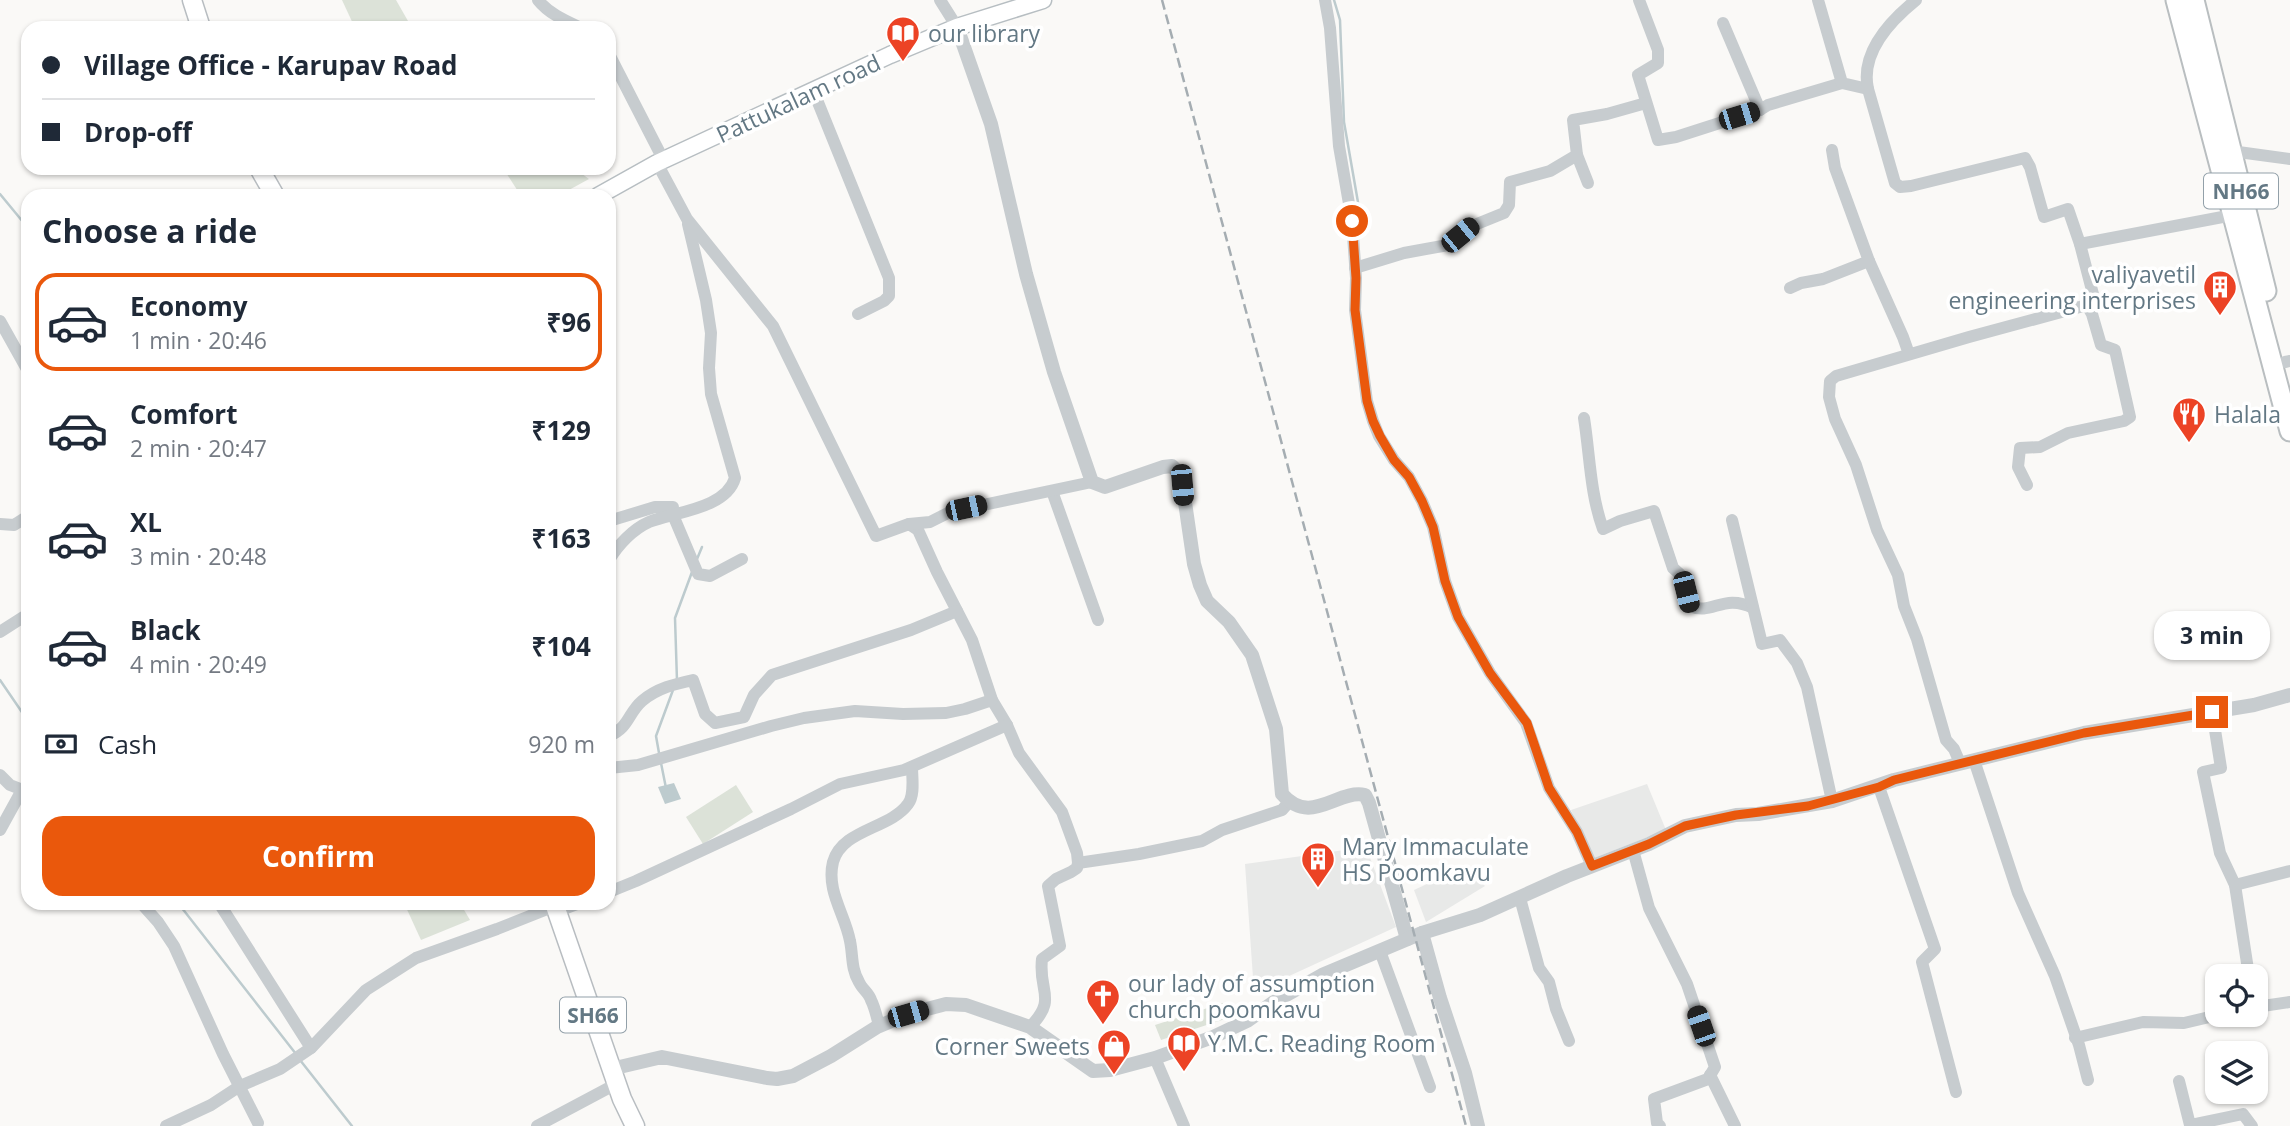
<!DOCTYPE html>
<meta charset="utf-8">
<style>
:root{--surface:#fff;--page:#f2f2f3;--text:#1f2937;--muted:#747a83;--line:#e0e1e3;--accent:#ea580c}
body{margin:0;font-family:"Open Sans",sans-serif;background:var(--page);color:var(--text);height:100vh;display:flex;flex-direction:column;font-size:26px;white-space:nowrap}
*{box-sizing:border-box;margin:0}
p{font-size:23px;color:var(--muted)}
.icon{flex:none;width:38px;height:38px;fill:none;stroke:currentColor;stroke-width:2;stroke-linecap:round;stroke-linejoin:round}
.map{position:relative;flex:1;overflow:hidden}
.details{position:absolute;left:21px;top:189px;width:595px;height:721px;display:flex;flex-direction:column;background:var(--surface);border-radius:21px;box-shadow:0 2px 5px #0004}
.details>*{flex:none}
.top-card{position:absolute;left:21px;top:21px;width:595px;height:154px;border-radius:21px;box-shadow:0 2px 5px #0004;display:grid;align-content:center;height:154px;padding:0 21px;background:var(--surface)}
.controls{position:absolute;left:2205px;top:964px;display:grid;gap:14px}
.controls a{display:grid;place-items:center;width:63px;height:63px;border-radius:14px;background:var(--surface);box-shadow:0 2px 5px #0004;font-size:35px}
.end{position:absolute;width:32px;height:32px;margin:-16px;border:9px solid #ea580c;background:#fff;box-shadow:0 0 0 4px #fff}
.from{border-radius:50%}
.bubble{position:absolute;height:49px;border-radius:21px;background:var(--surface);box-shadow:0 2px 5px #0004;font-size:23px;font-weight:700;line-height:49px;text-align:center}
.car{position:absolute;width:21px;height:42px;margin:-21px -10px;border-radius:9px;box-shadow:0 0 5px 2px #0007;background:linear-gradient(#222 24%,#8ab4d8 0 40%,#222 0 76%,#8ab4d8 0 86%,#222 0)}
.top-card b{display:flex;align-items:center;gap:24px;height:66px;font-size:26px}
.top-card b+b{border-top:2px solid var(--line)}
.top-card i{width:18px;height:18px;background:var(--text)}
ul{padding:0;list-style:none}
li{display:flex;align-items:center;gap:21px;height:98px;margin:0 14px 10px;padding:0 7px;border:4px solid transparent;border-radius:21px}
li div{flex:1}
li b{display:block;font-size:26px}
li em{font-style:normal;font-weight:700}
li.on{border-color:var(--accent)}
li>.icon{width:63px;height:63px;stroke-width:1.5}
h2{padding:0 21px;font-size:32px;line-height:84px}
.pay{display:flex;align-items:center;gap:18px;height:77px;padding:0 21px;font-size:26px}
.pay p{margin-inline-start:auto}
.primary-button{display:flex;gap:14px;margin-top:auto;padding:14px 21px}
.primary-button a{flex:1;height:80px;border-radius:21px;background:var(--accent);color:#fff;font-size:28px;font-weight:700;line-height:80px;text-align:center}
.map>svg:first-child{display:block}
</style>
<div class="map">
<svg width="2290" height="1126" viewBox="0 0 2290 1126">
<rect width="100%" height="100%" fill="#faf9f7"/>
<g fill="#e8e9e8">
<polygon points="1647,784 1666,830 1594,858 1571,810"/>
<polygon points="1366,847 1396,927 1254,992 1245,864"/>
<polygon points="1466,866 1485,886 1426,922 1414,890"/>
</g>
<g fill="#dce2d8">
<polygon points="342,0 396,0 412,28 355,28"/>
<polygon points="503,168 574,168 589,179 558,196 521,196"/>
<polygon points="736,785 753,812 703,844 686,817"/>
<polygon points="404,903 460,903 470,920 421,940"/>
<polygon points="1223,1003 1228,1018 1161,1040 1155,1025"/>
</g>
<polygon fill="#bdcbce" points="674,783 681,799 665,804 658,787"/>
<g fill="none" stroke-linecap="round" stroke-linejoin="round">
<g stroke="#bdcbce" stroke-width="2.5">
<polyline points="1334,0 1340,20 1344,122 1359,208"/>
<polyline points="0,194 28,228"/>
<polyline points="697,559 702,547"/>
<polyline points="0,680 28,721"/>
<polyline points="677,681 675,618 692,572"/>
<polyline points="659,753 656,736 673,690"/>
<polyline points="661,763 666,788"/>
<polyline points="178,903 296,1054"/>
<polyline points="300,1060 352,1126"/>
</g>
<g stroke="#b7bec2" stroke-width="19">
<polyline id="secondary" points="598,196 657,163 890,55 957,27 1043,0"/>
</g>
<g stroke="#b8bdc1" stroke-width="21">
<g id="primary">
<polyline points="192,0 201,28"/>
<polyline points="259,168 275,196"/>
<polyline points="554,903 622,1099 635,1126"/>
</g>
</g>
<g stroke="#b9bec0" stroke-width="23">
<g id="trunk">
<polyline points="2176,0 2290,431"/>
<polyline points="2194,0 2266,291"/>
</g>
</g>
<g stroke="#c7cccf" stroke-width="12">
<path d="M 538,0 C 549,14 566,21 581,28"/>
<polyline points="940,0 957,27"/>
<polyline points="1325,0 1330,28 1339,146 1352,221 1356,278 1355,310 1367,401 1373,421 1379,436 1394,460 1409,477 1422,501 1433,527 1445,581 1458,617 1490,673 1526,723 1549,788 1577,832 1592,866"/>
<polyline points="1639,0 1658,50 1658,63 1638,75 1658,140 1676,137 1760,110 1768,105 1842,83"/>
<polyline points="1818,0 1842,83 1868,89"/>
<path d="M 1916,0 C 1890,21 1860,52 1868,89 L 1895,183 L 1900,187 L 1911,186 L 2025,158 L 2030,167 L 2044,217 L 2068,209 L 2080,244 L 2094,298 L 2089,306"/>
<polyline points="1723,23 1760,110"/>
<polyline points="609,54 664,161"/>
<polyline points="813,90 889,278 889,296 884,301 858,314"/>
<polyline points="1832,150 1835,168 1869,261 1903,337 1909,354"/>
<polyline points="2231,151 2290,159"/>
<polyline points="1577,155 1588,183"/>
<path d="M 657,163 L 687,219 L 773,326 L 876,536 L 909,524 L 918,530 L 937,572 L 972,640 L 992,700 L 1007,725 L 1019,753 L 1062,812 L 1077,853 L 1078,863 L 1077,868 L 1071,872 L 1056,879 L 1048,886 L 1060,946 L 1042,959 C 1038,992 1058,998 1030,1027"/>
<polyline points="2080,244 2233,215"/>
<polyline points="1355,268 1404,253 1448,245 1472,226 1504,213 1509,205 1510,182 1550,171 1577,155 1573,120 1607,114 1646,103"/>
<polyline points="1790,288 1801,283 1823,279 1869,261"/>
<polyline points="0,321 28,371"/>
<polyline points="2285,362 2290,361"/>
<path d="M 1584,418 C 1590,456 1590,493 1603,529 L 1620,521 L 1654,511 L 1673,568 L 1683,577 L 1690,606 C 1712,616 1723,593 1753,608"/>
<polyline points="1052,491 1098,620"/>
<polyline points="667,507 673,515 698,574 710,576 742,559"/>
<polyline points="1732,520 1762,644 1780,640 1797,663 1807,687 1832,801"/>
<polyline points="609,521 655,507 673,507"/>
<polyline points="0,524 14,525 28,516"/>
<polyline points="909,524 930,522 950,512 1092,482"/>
<path d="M 609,560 C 618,545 633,529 649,522 C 674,512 726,509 735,478 L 711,394 L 709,368 L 711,333 L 706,300 L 688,224"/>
<polyline points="0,632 28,614"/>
<polyline points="2212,711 2221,768 2203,772 2220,853 2235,885 2249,976"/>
<path d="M 609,736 C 629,728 628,713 642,701 C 657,688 675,684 693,680 L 705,714 L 715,723 L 744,717 L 754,695 L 772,675 L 911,630 L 957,611"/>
<polyline points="1974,760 2018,893 2055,976 2079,1045 2088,1080"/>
<polyline points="1960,763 1954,749 1946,740 1917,639 1904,606 1898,575 1877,530 1856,465 1835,419 1829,397 1830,381 1836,376 1969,337 2087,305 2092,314 2101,345 2115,350 2130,417 2124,421 2068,433 2040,447 2020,448 2018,467 2027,485"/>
<polyline points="609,768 638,765 771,726 804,718 855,711 903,714 946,713 965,709 992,700"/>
<polyline points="0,775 10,785 28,792"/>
<polyline points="1879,787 1935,949 1922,962 1956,1092"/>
<polyline points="0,830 22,790"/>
<polyline points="1633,850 1649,908 1687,984 1715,1067 1708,1079 1654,1099 1657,1123 1660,1126"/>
<polyline points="1078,863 1139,854 1202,841 1222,830 1282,810 1289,802"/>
<polyline points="2235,885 2290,871"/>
<polyline points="609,892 636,881 791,809 840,784 904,770 1007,725"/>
<polyline points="1520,898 1539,968 1549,982 1556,1009 1569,1041"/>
<polyline points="141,903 158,922 174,946 223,1054 258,1123"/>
<polyline points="219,903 311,1048"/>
<polyline points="556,912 580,903"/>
<polyline points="1380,951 1430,1087"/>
<polyline points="2256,1007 2290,1002"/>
<path d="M 879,1026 C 877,1017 875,1008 871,1000 C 869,993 862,989 859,982 C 851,969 853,955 850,941 C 845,914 826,891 833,862 C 842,829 890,829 908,804 C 915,795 912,778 912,767"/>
<polyline points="2075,1038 2143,1022 2184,1023 2218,1015"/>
<polyline points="1155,1058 1184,1126"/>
<polyline points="1710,1075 1735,1126"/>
<polyline points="2179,1081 2190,1125 2243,1114 2252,1126"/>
<polyline points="166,1126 211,1105 240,1086 280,1069 311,1048 366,990 416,958 497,929 555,906"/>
<polyline points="537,1126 616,1084"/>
</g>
<g stroke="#c7cccf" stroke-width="14">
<path d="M 957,27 L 991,124 L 1026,274 L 1054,372 L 1092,482 L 1105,487 L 1163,467 L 1172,466 L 1181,475 L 1194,564 L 1200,585 L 1207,601 L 1229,622 L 1252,655 L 1276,729 L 1282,794 C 1311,827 1337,789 1365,795 L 1369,803 L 1407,939"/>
<polyline points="1422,933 1440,998 1465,1073 1478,1126"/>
<polyline points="611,1069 662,1057 767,1078 777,1079 793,1076 831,1056 877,1027 908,1014 946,1004 966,1005 1030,1027 1093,1071 1110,1070 1155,1058 1213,1037 1247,1021 1274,1002 1322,975 1422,933 1480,915 1567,876 1649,844 1685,826 1736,815 1758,814 1832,801 1894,780 2084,733 2254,705 2290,695"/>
</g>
<use href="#secondary" stroke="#fff" stroke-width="16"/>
<use href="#primary" stroke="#fff" stroke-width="18"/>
<use href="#trunk" stroke="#fff" stroke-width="19"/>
<polyline stroke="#a5adb2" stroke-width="2.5" stroke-dasharray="10 5" stroke-linecap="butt" points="1162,0 1466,1126"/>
</g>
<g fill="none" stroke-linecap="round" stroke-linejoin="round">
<polyline stroke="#ea580c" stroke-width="9" points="1352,221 1356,278 1355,310 1367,401 1373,421 1380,436 1394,460 1409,477 1422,501 1433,527 1445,581 1458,617 1490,673 1527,723 1549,788 1577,832 1592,866 1649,844 1685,826 1736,815 1808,806 1879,787 1894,780 2084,733 2212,712"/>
</g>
<defs>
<g id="library-pin" transform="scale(1.75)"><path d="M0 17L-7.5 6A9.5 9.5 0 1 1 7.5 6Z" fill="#ec4325" stroke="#fff"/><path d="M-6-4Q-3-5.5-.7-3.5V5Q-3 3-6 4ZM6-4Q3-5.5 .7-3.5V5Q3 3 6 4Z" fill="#fff"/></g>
<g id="building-pin" transform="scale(1.75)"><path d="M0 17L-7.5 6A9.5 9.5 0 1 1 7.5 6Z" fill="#ec4325" stroke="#fff"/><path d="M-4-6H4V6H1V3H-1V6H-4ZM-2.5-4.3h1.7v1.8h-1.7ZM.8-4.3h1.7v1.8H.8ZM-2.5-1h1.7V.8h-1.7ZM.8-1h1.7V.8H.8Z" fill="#fff"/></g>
<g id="restaurant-pin" transform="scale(1.75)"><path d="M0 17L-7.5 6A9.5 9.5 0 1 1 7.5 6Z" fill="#ec4325" stroke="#fff"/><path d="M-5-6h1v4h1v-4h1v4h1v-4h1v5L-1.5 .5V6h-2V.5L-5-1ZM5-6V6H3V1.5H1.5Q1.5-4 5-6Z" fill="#fff"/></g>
<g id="church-pin" transform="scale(1.75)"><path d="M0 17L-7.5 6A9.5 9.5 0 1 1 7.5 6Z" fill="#ec4325" stroke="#fff"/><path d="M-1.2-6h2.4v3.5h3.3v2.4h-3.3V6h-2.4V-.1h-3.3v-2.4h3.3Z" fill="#fff"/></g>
<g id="shop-pin" transform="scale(1.75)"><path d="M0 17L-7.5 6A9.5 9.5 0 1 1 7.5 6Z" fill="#ec4325" stroke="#fff"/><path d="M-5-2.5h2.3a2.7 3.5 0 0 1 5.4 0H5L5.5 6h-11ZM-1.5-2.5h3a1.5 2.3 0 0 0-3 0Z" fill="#fff"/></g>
</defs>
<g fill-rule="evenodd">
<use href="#library-pin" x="903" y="33"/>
<use href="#building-pin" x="2220" y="287"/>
<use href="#restaurant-pin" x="2189" y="414"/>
<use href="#building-pin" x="1318" y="859"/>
<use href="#church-pin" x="1103" y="996"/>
<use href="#library-pin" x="1184" y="1043"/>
<use href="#shop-pin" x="1114" y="1046"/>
</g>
<g text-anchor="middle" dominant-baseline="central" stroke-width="7" stroke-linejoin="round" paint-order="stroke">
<g fill="#fff" stroke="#92a0a9" stroke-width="2">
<rect x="2204" y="173.5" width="74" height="35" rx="5"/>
<rect x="560" y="997.5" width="66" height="35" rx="5"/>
</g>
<g font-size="21" font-weight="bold" fill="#637884">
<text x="2241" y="191">NH66</text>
<text x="593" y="1015">SH66</text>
</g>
<g font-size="23" fill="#637884" stroke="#fff" text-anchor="start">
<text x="928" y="33">our library</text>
<text x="2196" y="274" text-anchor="end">valiyavetil<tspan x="2196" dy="26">engineering interprises</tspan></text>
<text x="2214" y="414">Halala</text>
<text x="1342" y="846">Mary Immaculate<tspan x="1342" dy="26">HS Poomkavu</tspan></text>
<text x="1128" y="983">our lady of assumption<tspan x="1128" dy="26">church poomkavu</tspan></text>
<text x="1208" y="1043">Y.M.C. Reading Room</text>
<text x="1090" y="1046" text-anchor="end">Corner Sweets</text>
</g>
<g font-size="23" fill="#637884" stroke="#fff">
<text transform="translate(798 98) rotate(-25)">Pattukalam road</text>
</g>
</g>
</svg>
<div class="controls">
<a><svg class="icon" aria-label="locate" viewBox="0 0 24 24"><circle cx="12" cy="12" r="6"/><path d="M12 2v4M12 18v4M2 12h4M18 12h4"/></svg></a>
<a><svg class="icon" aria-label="layers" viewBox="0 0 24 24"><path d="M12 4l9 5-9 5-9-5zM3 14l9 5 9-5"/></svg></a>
</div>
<i class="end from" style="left:1352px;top:221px"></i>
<i class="end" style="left:2212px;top:712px"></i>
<div class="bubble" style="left:2154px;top:611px;width:116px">3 min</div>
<i class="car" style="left:1739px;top:116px;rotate:73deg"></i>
<i class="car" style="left:1460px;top:235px;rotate:51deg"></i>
<i class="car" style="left:1182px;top:485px;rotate:175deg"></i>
<i class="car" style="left:966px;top:508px;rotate:78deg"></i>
<i class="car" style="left:1686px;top:592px;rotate:166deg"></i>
<i class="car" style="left:908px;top:1014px;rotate:74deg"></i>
<i class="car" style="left:1701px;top:1026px;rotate:341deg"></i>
<div class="top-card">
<b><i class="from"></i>Village Office - Karupav Road</b>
<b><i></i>Drop-off</b>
</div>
<section class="details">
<h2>Choose a ride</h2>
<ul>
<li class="on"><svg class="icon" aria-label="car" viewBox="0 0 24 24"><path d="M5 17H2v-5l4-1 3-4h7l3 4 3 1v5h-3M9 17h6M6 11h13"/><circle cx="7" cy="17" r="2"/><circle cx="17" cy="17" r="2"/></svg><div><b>Economy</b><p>1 min · 20:46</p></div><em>₹96</em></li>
<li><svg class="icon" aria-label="car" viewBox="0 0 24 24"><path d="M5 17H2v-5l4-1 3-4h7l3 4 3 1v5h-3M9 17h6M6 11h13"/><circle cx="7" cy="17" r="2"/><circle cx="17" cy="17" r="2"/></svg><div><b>Comfort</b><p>2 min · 20:47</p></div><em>₹129</em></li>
<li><svg class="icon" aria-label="car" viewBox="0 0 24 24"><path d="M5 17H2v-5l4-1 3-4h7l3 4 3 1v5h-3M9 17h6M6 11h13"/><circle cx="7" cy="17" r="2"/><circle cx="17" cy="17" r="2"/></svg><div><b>XL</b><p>3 min · 20:48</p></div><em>₹163</em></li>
<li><svg class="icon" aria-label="car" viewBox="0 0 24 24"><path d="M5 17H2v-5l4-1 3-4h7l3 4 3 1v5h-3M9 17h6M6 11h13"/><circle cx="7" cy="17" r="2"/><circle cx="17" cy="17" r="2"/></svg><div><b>Black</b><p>4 min · 20:49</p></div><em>₹104</em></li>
</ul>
<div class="pay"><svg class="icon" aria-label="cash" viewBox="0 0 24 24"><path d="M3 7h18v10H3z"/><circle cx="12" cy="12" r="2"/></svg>Cash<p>920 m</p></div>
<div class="primary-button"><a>Confirm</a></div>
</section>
</div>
